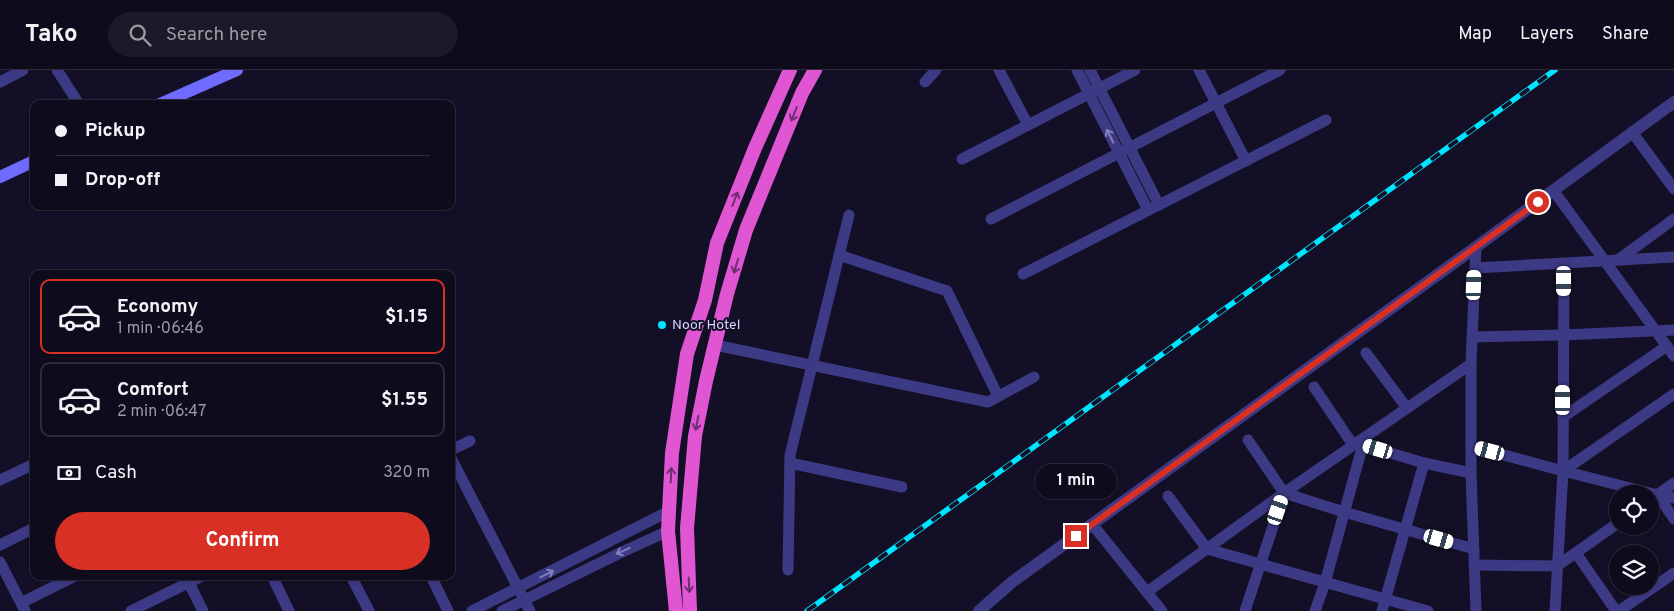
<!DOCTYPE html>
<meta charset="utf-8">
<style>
:root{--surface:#0e0b1c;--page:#1c1929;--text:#f1f3f6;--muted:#9b9ba3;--line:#2e2b3b;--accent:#d93025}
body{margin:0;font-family:Overpass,sans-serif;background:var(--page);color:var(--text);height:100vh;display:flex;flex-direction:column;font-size:19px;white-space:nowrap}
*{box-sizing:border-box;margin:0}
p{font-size:16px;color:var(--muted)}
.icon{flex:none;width:28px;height:28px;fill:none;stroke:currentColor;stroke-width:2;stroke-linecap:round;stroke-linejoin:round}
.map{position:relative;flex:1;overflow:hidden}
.panel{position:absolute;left:30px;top:200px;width:425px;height:310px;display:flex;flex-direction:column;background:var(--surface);border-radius:10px;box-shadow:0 1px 4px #0004,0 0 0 1px var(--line)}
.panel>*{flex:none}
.hud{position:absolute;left:30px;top:30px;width:425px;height:110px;border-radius:10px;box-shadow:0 1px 4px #0004,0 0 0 1px var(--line);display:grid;align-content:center;height:110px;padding:0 25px;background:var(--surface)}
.buttons{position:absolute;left:1609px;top:415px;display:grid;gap:10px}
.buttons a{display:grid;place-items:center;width:50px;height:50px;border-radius:50%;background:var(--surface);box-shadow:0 1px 4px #0004,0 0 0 1px var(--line);font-size:25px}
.end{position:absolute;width:22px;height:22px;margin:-11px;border:6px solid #d93025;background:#fff;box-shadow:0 0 0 2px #fff}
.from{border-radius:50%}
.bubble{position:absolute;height:35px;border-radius:18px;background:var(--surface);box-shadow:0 1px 4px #0004,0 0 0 1px var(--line);font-size:16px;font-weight:700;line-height:35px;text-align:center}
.car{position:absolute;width:15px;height:30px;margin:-15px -8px;border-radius:6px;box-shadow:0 0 4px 1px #0007;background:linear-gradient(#fff 24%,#345 0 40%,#fff 0 76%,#345 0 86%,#fff 0)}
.hud b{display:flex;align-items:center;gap:18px;height:48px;font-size:19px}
.hud b+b{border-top:1px solid var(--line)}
.hud i{width:12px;height:12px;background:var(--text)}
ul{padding:9px 0 0;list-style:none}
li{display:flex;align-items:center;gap:15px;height:75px;margin:0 10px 8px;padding:0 15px;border:2px solid var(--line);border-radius:10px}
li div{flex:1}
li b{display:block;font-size:19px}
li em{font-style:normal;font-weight:700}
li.selected{border-color:var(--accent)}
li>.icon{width:45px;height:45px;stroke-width:1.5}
.pay{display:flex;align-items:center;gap:12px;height:55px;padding:0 25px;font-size:19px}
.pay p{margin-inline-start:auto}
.primary-button{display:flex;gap:10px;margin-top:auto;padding:10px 25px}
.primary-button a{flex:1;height:58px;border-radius:30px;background:var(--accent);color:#fff;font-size:20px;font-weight:700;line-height:58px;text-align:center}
header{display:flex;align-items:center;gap:30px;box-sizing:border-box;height:70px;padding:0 25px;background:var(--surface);border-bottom:1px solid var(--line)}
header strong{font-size:24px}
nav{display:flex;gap:28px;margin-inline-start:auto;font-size:18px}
.search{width:350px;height:45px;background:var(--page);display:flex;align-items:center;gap:12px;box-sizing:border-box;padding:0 18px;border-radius:28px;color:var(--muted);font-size:19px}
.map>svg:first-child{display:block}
</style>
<header>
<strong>Tako</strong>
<div class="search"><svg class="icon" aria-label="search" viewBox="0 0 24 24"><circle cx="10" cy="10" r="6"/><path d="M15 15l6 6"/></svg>Search here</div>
<nav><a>Map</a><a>Layers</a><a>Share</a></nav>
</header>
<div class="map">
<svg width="1674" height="541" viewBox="0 0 1674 541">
<rect width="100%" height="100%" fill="#130f26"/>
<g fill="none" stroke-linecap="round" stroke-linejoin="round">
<g stroke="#3d3a85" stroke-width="11">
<polyline points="57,0 79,34"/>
<polyline points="999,0 1028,55"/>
<polyline points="1077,0 1148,140"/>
<polyline points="1090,0 1159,135"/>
<polyline points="1199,0 1246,91"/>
<polyline points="0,12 23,0"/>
<polyline points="925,12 936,0"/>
<polyline points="1632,62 1674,119"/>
<polyline points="962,89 1135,0"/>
<polyline points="1553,120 1674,286"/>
<polyline points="991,149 1280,0"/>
<polyline points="1476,177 1471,294 1471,403 1476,541"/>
<polyline points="839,185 947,221 998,326"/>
<polyline points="1618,190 1674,149"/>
<polyline points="1475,198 1674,187"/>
<polyline points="1023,204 1326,50"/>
<polyline points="1563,265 1674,260"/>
<polyline points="1472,267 1563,265"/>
<polyline points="715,275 988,332 1034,307"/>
<polyline points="1366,283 1407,338"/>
<polyline points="1314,317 1353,375"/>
<polyline points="1563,347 1667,276"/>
<polyline points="1248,370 1284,423 1344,442 1474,479"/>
<polyline points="1357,373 1424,393 1471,403"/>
<polyline points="1471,376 1563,401 1658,425 1674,449"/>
<polyline points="451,380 470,371"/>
<polyline points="451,388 530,541"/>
<polyline points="790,393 902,417"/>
<polyline points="1563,401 1674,324"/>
<polyline points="0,410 34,394"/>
<polyline points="1658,425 1674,428"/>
<polyline points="1168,426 1207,479 1428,541"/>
<polyline points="1653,428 1674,413"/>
<polyline points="1092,454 1162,541"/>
<polyline points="0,475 34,458"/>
<polyline points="1576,483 1616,541"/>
<polyline points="0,492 25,541"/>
<polyline points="1474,495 1557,496 1618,453"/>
<polyline points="788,500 790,385 849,145"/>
<polyline points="272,506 289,541"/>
<polyline points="351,506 369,541"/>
<polyline points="431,506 448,541"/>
<polyline points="189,513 203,541"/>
<polyline points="1147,522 1284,423 1471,294"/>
<polyline points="21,533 75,506"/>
<polyline points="131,541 202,506"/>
<polyline points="472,541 669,441"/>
<polyline points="502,541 620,483 668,461"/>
<polyline points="1245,541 1284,423"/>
<polyline points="1315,541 1325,513 1363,374"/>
<polyline points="1382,541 1424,393"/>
<polyline points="1555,541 1563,401 1564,193"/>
<polyline points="1619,541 1674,503"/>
</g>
<polyline stroke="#3d3a85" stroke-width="12" points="979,541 1012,512 1476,177 1674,32"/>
<g stroke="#6f6bff" stroke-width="12">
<polyline points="160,34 237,0"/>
<polyline points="0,107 34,91"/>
</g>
<g stroke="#e055d1" stroke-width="14">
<polyline points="676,541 668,461 672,383 687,284 705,230 717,173 755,78 790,0"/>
<polyline points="690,541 687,458 695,366 706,311 727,224 746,160 802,23 815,0"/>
</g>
<g stroke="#00e5ff" stroke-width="5.5">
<polyline id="rail" points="807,541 1555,0"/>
</g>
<use href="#rail" stroke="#130f26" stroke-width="4" stroke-dasharray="11" stroke-linecap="butt"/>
</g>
<defs><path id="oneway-shaft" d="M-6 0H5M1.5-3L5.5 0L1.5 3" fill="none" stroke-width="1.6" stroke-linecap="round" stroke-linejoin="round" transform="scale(1.25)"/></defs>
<g stroke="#6f2e73">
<use href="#oneway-shaft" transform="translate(794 44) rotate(112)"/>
<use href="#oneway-shaft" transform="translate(735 129) rotate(-69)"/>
<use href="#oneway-shaft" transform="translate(736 196) rotate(107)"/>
<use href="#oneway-shaft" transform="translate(697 353) rotate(101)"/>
<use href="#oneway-shaft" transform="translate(671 405) rotate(-88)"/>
<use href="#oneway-shaft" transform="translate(689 515) rotate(88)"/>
</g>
<g stroke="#837fbc">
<use href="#oneway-shaft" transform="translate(1110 66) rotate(-117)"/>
<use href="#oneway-shaft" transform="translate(623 481) rotate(156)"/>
<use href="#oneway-shaft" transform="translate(547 504) rotate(-27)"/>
</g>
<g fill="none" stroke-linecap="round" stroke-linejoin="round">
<polyline stroke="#d93025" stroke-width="6" points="1076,466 1538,132"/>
</g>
<circle fill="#00e5ff" stroke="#130f26" stroke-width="2" cx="662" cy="255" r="5"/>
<g text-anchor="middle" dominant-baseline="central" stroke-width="4" stroke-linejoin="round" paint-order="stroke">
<g font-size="14" fill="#d9d4ff" stroke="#130f26" text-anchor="start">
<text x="672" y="255">Noor Hotel</text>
</g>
</g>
</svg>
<div class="buttons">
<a><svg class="icon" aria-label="locate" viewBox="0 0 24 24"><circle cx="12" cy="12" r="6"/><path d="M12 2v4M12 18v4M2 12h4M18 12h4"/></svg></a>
<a><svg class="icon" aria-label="layers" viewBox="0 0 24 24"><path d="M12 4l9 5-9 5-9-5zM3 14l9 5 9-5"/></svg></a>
</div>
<i class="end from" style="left:1538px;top:132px"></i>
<i class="end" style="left:1076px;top:466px"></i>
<div class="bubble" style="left:1035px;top:394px;width:82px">1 min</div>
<i class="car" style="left:1564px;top:211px;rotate:180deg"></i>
<i class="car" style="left:1474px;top:215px;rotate:2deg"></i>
<i class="car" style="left:1563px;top:330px;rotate:0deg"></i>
<i class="car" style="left:1378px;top:379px;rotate:287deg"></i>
<i class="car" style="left:1490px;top:381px;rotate:285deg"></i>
<i class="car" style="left:1278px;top:440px;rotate:19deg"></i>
<i class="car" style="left:1439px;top:469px;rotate:106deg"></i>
<div class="hud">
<b><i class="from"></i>Pickup</b>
<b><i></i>Drop-off</b>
</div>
<section class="panel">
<ul>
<li class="selected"><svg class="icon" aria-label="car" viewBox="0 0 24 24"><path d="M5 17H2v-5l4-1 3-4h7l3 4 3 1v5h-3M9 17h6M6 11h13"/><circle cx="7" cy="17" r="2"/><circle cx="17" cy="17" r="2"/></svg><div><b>Economy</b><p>1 min · 06:46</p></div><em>$1.15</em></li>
<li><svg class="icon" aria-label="car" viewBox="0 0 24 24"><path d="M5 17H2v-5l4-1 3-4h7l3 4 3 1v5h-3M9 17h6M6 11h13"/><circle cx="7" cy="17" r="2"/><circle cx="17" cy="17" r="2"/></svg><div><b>Comfort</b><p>2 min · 06:47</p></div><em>$1.55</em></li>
</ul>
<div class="pay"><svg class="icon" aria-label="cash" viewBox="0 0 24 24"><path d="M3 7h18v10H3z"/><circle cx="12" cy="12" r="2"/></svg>Cash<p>320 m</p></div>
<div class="primary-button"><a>Confirm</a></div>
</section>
</div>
